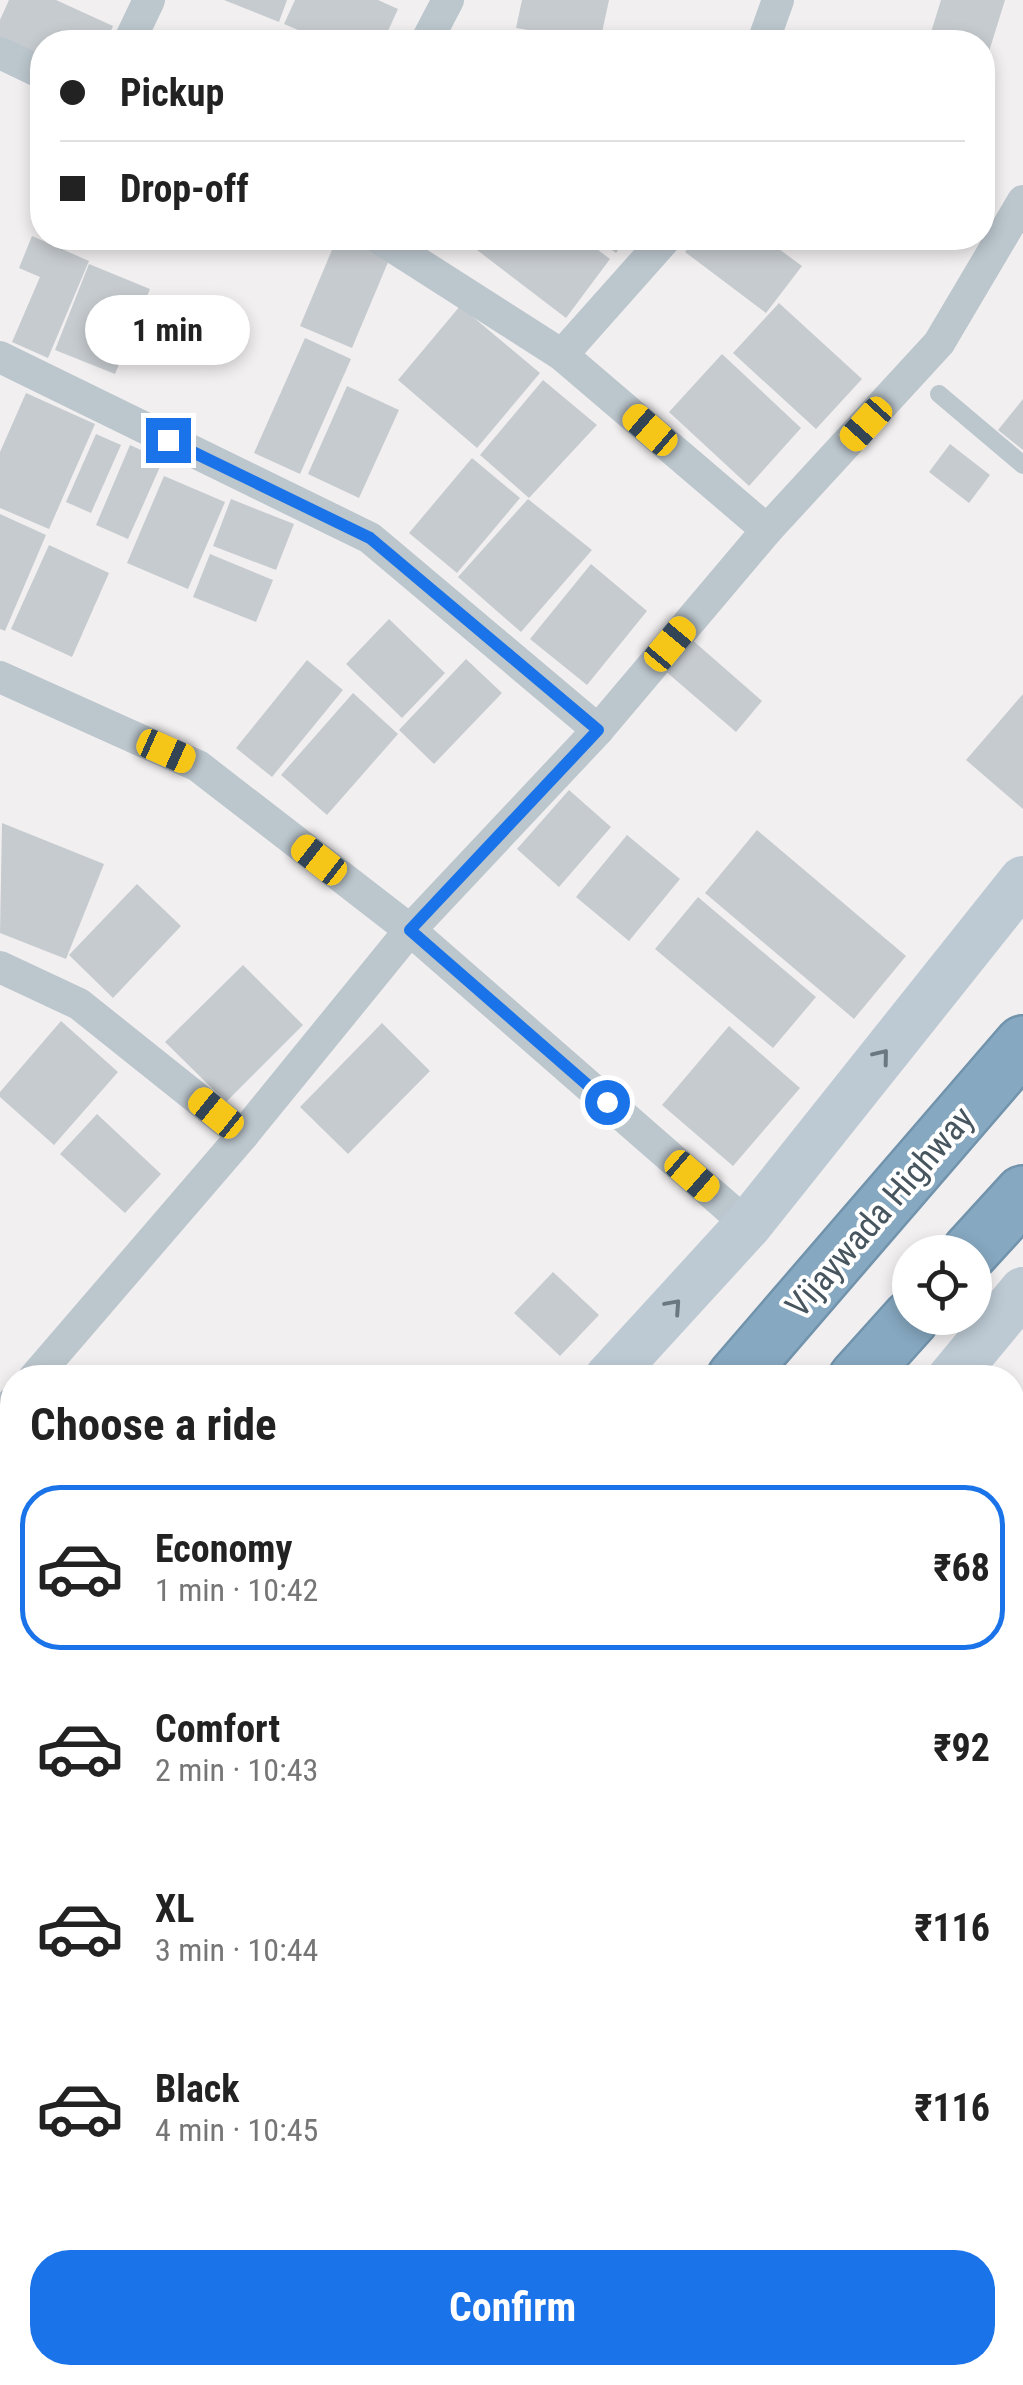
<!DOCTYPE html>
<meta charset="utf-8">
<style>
:root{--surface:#fff;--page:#f6f6f6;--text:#222;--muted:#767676;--line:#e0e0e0;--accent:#1a73e8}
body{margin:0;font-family:"Roboto Condensed",sans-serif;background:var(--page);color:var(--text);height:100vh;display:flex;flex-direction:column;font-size:38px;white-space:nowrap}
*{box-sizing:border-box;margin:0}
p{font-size:32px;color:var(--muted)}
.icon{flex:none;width:55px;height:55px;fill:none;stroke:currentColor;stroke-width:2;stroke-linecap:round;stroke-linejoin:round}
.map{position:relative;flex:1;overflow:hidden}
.details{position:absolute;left:0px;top:1365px;width:1025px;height:1020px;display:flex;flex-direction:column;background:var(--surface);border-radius:40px 40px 0 0;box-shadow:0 5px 15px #0003}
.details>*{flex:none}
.guide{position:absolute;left:30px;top:30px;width:965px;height:220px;border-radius:40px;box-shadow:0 5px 15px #0003;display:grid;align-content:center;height:220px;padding:0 30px;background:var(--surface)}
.tools{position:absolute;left:892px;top:1235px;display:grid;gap:20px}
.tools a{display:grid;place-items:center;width:100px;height:100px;border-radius:50%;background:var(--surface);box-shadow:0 5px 15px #0003;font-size:50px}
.end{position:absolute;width:45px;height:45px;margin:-22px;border:12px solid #1a73e8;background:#fff;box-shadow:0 0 0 5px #fff}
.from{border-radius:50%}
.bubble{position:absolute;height:70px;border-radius:35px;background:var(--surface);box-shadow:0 5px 15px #0003;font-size:32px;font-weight:700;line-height:70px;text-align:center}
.car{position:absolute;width:30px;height:60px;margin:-30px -15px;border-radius:12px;box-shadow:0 0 8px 2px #0007;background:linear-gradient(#f5c518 24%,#345 0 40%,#f5c518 0 76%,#345 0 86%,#f5c518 0)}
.guide b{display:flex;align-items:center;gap:35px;height:95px;font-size:38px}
.guide b+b{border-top:2px solid var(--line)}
.guide i{width:25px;height:25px;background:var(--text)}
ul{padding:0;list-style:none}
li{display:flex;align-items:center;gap:30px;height:165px;margin:0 20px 15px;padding:0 10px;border:5px solid transparent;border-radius:40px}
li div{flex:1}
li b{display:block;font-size:38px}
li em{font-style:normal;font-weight:700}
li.active{border-color:var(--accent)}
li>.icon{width:90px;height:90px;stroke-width:1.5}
h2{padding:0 30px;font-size:45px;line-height:120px}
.button{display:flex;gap:20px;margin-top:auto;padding:20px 30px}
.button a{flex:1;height:115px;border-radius:40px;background:var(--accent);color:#fff;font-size:40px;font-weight:700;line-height:115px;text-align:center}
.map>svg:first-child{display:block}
</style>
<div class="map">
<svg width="1023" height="2385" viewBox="0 0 1023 2385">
<rect width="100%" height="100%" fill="#f2eff0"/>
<g fill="#c6cbcf">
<polygon points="9,0 56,0 113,26 106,42 42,42 42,63 0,43 0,20"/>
<polygon points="224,0 287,0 279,22"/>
<polygon points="295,0 378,0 398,9 383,42 326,42 284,24"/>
<polygon points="522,0 609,0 600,42 516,28"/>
<polygon points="941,0 1005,0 983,71 982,42 928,42"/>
<polygon points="32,236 89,261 48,358 12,342 40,277 19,268"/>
<polygon points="337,238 370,238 394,248 352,348 300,326"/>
<polygon points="486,238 582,238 610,259 566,318 477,250"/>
<polygon points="596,238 627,238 616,253"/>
<polygon points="696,238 764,238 802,266 766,313 685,252"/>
<polygon points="89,264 150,289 115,374 55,350"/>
<polygon points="779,303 862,379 816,429 733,353"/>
<polygon points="460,306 540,373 477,448 398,380"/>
<polygon points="305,338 351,359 300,474 254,453"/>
<polygon points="722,354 801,428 749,486 669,412"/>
<polygon points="543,380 597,425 529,498 480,455"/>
<polygon points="347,386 399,410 359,498 308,474"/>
<polygon points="26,393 95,424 49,529 0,508 0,452"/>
<polygon points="1023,399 1023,450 998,430"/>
<polygon points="96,434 121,445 91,513 66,502"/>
<polygon points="950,444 990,475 969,503 929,472"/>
<polygon points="130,445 163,460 128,539 96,525"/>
<polygon points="472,458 520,498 457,573 409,533"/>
<polygon points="164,476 225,502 188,589 127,563"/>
<polygon points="231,499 294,524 276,570 213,546"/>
<polygon points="528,499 592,550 521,632 458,577"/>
<polygon points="0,514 46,535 5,631 0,629"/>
<polygon points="49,545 109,573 72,657 11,629"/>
<polygon points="210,554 273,580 256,622 193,597"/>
<polygon points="591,564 647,611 587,685 530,639"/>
<polygon points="389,619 445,673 402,718 346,664"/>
<polygon points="690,638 762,701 736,732 663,669"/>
<polygon points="466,659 502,693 434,764 399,730"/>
<polygon points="307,660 343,690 272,777 236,748"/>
<polygon points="353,693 398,734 327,815 281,775"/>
<polygon points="1023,694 1023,809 966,760"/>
<polygon points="569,790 611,827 559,887 517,849"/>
<polygon points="2,823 104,864 66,959 0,933"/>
<polygon points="757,830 906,956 854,1019 705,893"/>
<polygon points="627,835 680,879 629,941 576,897"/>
<polygon points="137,884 181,926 113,998 69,955"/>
<polygon points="698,897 816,997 773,1048 655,949"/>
<polygon points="243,965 303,1025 226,1102 165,1042"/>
<polygon points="61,1021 118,1072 54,1145 0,1097 0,1092"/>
<polygon points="382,1023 430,1071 348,1154 300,1107"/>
<polygon points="729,1026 800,1088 733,1166 662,1105"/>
<polygon points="97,1114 161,1174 125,1213 60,1154"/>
<polygon points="553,1272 599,1315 560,1356 514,1313"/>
<polygon points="1023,1724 1023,1826 1012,1837 1012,1735"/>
<polygon points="0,1766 12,1777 12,1808 0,1822"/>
<polygon points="0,1836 12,1848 12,1925 0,1938"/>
<polygon points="1012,2236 1023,2247 1023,2307 1012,2317"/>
<polygon points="42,2372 143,2372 154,2385 28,2385"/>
<polygon points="247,2372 255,2372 266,2385 233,2385"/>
<polygon points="315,2372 381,2372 392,2385 326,2385"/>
<polygon points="386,2372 470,2372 482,2385 397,2385"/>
<polygon points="477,2372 548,2372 535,2385 489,2385"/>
</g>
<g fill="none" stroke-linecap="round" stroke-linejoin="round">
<g stroke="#7193ac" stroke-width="60">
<g id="highway">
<polyline points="970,1252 1023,1194"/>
<polyline points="735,1378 1023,1044"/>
<polyline points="857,1378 911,1318"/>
<polyline points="0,2112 12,2101"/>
<polyline points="0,2243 12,2231"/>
</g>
</g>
<polyline stroke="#bbc6cd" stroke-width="18" points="939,394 1023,465"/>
<g stroke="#bbc6cd" stroke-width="32">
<polyline points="129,42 149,0"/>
<polyline points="426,42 448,0"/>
<polyline points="763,42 778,0"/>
<polyline points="0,53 42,73"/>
<polyline points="379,238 562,355 767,530"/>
<polyline points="562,355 666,238"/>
<polyline points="0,357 370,538 598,730"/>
<polyline points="0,677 198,766 410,930 748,1225"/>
<polyline points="0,967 79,1004 243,1135"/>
<polyline points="34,1378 243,1135 410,930 598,730 767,530 939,343 1023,201"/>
<polyline points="0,1418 12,1403"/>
<polyline points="1012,1990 1023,1981"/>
<polyline points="665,2372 675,2385"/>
<polyline points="578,2385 592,2372"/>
<polyline points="990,2385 1004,2372"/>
</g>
<g stroke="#bdcad4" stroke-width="48">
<polyline points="608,1378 748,1225 1023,880"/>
<polyline points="951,1378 1023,1291"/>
<polyline points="1012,1671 1023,1680"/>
<polyline points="0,1986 12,1975"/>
<polyline points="0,2330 12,2319"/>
</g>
<use href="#highway" stroke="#86a8c0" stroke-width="55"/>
</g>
<defs><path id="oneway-chevron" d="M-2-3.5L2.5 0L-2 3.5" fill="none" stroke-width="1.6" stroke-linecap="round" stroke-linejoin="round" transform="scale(2.5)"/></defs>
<g stroke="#6a7881">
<use href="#oneway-chevron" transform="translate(882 1056) rotate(-51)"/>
<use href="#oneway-chevron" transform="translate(674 1306) rotate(-48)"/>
</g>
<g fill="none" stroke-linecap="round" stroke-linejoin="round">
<polyline stroke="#1a73e8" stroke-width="12" points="168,440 370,538 598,730 410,930 607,1102"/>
</g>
<g text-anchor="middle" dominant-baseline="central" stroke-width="8" stroke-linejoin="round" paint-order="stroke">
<g font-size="35" fill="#47555e" stroke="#fff">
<text transform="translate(880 1212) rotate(-49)">Vijaywada Highway</text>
</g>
</g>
</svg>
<div class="tools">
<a><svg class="icon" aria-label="locate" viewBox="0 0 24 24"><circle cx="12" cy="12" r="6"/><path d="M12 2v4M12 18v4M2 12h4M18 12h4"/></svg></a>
</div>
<i class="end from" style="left:607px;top:1102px"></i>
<i class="end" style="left:168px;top:440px"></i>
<div class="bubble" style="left:85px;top:295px;width:165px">1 min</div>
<i class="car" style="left:866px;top:424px;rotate:222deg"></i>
<i class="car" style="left:650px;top:430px;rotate:311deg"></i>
<i class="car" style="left:670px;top:644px;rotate:40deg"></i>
<i class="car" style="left:166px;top:751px;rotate:114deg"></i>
<i class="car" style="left:319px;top:860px;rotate:308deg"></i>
<i class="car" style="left:216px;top:1113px;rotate:309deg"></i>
<i class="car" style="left:692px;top:1176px;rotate:131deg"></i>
<div class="guide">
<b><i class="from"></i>Pickup</b>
<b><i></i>Drop-off</b>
</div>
<section class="details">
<h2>Choose a ride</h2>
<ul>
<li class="active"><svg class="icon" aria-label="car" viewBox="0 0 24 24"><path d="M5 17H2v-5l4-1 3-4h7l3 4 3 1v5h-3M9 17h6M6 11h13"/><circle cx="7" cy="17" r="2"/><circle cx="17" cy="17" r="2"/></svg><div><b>Economy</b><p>1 min · 10:42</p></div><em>₹68</em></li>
<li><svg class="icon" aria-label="car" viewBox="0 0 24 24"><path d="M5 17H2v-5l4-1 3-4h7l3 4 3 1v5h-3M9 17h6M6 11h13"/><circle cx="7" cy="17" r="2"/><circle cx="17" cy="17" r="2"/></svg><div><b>Comfort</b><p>2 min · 10:43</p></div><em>₹92</em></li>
<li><svg class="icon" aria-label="car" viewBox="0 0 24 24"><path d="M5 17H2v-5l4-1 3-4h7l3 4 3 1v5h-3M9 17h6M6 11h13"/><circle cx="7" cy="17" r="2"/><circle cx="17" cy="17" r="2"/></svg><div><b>XL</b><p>3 min · 10:44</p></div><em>₹116</em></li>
<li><svg class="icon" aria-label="car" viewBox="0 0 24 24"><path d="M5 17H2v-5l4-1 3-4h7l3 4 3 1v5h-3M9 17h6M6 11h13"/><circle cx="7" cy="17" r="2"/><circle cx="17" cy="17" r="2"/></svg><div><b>Black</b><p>4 min · 10:45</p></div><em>₹116</em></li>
</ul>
<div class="button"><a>Confirm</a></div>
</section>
</div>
